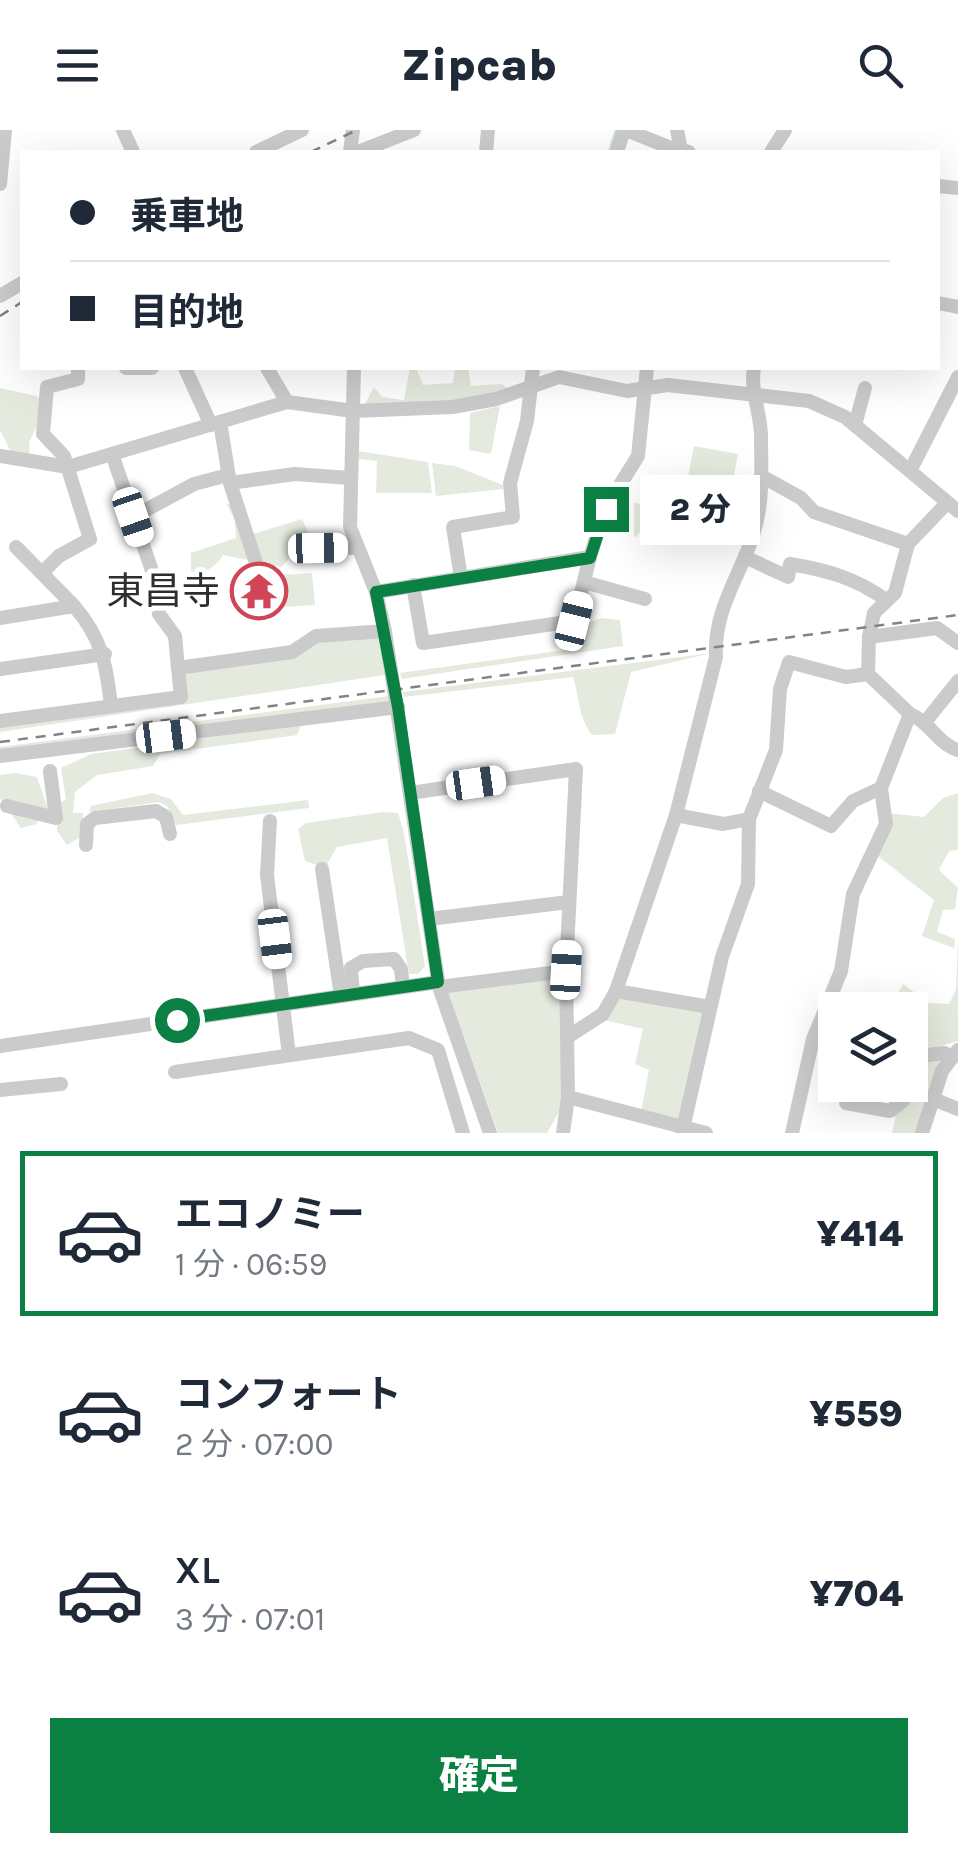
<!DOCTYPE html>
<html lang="ja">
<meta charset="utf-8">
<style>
:root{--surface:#fff;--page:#f6f6f7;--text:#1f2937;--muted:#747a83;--line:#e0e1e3;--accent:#0b8043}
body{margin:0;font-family:Karla,"Noto Sans JP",sans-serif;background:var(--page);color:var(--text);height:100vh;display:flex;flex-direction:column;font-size:38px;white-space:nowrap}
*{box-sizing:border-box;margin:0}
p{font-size:32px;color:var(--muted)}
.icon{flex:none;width:55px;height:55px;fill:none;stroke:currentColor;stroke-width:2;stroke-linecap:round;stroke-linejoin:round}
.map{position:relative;height:1003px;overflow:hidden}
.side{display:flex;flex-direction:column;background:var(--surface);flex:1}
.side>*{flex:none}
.top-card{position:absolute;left:20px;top:20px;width:920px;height:220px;border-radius:0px;box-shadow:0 10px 40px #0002;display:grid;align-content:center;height:220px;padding:0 50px;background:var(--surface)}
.tools{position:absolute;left:818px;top:862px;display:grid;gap:20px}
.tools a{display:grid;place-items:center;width:110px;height:110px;border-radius:0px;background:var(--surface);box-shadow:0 10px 40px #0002;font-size:50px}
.end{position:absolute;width:45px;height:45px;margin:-22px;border:12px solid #0b8043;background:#fff;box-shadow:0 0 0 5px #fff}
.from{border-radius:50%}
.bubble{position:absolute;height:70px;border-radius:0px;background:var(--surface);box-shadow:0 10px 40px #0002;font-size:32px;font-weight:800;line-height:70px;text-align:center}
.car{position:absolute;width:30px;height:60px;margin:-30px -15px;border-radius:12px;box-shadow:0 0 8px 2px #0007;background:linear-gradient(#fff 24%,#345 0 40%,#fff 0 76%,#345 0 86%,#fff 0)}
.top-card b{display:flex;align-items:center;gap:35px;height:95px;font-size:38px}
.top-card b+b{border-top:2px solid var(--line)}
.top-card i{width:25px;height:25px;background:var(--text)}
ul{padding:18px 0 0;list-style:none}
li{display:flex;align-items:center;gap:30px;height:165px;margin:0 20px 15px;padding:0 30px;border:5px solid transparent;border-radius:0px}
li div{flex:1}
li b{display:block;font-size:38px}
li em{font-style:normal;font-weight:800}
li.selected{border-color:var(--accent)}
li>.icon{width:90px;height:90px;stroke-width:1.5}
.button{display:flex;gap:20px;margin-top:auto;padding:20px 50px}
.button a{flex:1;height:115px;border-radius:0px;background:var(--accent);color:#fff;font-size:40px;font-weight:800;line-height:115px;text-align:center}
header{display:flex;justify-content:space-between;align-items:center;height:130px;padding:0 50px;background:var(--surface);font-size:45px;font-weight:800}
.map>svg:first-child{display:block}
</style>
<header><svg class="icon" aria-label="menu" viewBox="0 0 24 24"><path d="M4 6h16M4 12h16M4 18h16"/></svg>Zipcab<svg class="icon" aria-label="search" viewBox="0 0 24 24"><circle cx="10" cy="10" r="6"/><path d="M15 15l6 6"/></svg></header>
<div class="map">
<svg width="958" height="1003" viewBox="0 0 958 1003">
<rect width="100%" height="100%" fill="#fff"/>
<g fill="#e5eade">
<polygon points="410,238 416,238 423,255 453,253 455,238 468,238 471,256 502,254 508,259 480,274 365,274 374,257 382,267 404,270"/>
<polygon points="0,258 37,266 45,277 29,313 30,328 14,328 0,300"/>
<polygon points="500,276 491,324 469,320 470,283"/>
<polygon points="694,316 738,324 729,371 685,361"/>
<polygon points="358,321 428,332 432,363 376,363 377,331 358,329"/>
<polygon points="432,333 455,336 503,355 503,359 436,366"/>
<polygon points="613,367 670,382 653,384 636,407 600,396"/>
<path d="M 226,373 L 244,382 L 253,404 L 302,389 L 308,402 C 295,413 293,428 281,437 L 223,425 C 217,436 204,445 191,441 L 191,423 L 236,408 L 235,390 Z"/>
<polygon points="312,443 315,475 283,477 280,445"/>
<polygon points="601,488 620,490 623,516 402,549 400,543 579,518 577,498"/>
<polygon points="381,501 385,545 0,602 0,592 181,567 178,538 292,522 316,506"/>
<path d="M 712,523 L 631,542 L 615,604 L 592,605 C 577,585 580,567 573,547 L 404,567 L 403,562 Z"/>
<polygon points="389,566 389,578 0,626 0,617"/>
<polygon points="301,595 297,605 160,624 153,636 97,645 75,662 73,683 83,683 82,706 67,715 57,701 59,673 66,670 61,638 91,624"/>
<polygon points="16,643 37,647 48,679 36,694 21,698 0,668 0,645"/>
<polygon points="152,663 171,669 183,685 308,670 309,678 176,695 167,676 159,672 89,682 91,676"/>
<polygon points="958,663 958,720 949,721 939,740 958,758 955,779 943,780 937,802 955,809 954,818 922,806 934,770 874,723 887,683 924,687 943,668"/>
<polygon points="383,682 398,683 404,703 425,836 418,844 409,844 387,708 337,717 325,738 305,731 298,699 306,693"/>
<polygon points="958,808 958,911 910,925 910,880 889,880 903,854 929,873 949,874 956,859"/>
<polygon points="563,841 563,975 547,1003 498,1003 446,856"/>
<polygon points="621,862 709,881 679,996 641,982 649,940 635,934 643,899 604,890"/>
<polygon points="926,926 953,927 926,1003 892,1003 898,975"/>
</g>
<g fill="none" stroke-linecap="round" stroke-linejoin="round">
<polyline stroke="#cddee7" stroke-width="2.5" points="609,22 616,0"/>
<g stroke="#cbcbcb" stroke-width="14">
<polyline points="123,0 133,22"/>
<polyline points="626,0 681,22"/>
<polyline points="677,0 681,20 689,22"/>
<polyline points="256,22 302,0"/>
<polyline points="350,22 353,0"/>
<polyline points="358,22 414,0"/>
<polyline points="486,22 488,0"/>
<polyline points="617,22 624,0"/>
<polyline points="771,22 785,0"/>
<polyline points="0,54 5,0"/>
<polyline points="938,56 958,58"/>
<polyline points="0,166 22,153"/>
<polyline points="938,173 958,177"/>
<polyline points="126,238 152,238"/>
<polyline points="185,238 211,295"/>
<polyline points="267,238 287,272"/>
<polyline points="354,238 350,397 376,462 385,501 439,857 490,1003"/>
<polyline points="220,292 230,353 295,344 350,348"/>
<polyline points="855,295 865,258"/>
<polyline points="112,324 151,438 159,484 175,506 178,538"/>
<polyline points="0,326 68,337 287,272 353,281 453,277 496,269 559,247 627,261 668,255 809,271 845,287 958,381"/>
<polyline points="911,339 958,247"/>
<polyline points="761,346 801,368 814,382 908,414"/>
<polyline points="230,353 258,439"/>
<polyline points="133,387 194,354 228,345"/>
<polyline points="16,417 74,476"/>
<polyline points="319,418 355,418"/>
<path d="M 745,427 L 788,447 L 790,434 C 826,440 856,448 886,470"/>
<polyline points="43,442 59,426 90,409 64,326 43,304 47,257 78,249 78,238"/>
<polyline points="461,448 453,397 513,387 510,353 527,291 533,238"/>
<polyline points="584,452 645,469"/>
<polyline points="413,455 423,513 574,491 590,427"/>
<polyline points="376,462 590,427 605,379 638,326 647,238"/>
<path d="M 0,488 L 74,476 C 102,508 106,534 111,575"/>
<polyline points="869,507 937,498 958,513"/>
<polyline points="0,539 105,524"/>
<path d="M 910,584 C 930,592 939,615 958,620"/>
<polyline points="0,591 181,567 178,538 292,522 316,506 385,501"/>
<polyline points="926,591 958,551"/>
<polyline points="0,626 398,577"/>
<polyline points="759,661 831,696 853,671 881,658"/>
<polyline points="410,663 576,639 566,841 568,967 563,1003"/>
<polyline points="7,676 56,688 50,641"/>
<polyline points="676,685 723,694 749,689"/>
<polyline points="270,691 267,745 289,925"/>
<polyline points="86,715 87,694 95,688 156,681 166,687 170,704"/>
<polyline points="322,739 341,866"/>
<polyline points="429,789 569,772"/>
<polyline points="439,857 566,841"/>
<polyline points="616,861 710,877"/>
<polyline points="353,864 351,838 363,831 394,829 401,839 403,857"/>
<path d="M 569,906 L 603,884 L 616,861 L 676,685 L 716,527 C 713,473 749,436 758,385 C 763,360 761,333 761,307 C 761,283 750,262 754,238"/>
<polyline points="0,916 438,852"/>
<polyline points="958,920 942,941 933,969 958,979"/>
<polyline points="175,942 409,908 438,920 463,1003"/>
<polyline points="910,953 920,926 944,923 953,927"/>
<polyline points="0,960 61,954"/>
<polyline points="568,967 706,1003"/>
<polyline points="846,973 890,981 903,971 909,955"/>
<polyline points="682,1003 722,827 748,754 749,689 776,620 780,559 789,532 846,547 868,544"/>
<polyline points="792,1003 813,909 841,841 853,764 886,694 881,658 910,584 868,544 869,507 874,483 895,463 908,414 947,373"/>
<polyline points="922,1003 933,969"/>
</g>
<g stroke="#838383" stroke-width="2.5" stroke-dasharray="10 8" stroke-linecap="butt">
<polyline points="311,22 357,0"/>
<polyline points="0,186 22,172"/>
<polyline points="0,612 958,485"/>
</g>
</g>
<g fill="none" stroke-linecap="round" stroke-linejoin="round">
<polyline stroke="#0b8043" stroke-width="12" points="177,890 438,852 398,577 376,462 590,428 606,379"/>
</g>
<defs>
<g id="temple-ring" transform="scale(2.875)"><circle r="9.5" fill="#fff" stroke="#d04656" stroke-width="1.5"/><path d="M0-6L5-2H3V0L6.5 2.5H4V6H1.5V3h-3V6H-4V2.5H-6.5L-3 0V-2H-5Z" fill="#d04656"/></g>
</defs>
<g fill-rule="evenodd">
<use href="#temple-ring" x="259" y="461"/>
</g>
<g text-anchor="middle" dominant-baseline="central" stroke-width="10" stroke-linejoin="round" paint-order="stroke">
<g font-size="38" fill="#2e2e2e" stroke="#fff" text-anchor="end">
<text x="220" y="461">東昌寺</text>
</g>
</g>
</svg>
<div class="tools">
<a><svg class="icon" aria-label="layers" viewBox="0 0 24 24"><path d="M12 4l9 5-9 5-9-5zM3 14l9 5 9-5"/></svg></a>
</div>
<i class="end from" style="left:177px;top:890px"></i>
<i class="end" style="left:606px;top:379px"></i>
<div class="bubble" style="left:640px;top:345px;width:120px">2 分</div>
<i class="car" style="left:133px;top:387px;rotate:161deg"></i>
<i class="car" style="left:318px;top:418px;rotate:89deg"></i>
<i class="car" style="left:574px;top:491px;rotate:14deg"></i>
<i class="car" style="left:166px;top:606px;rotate:83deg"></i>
<i class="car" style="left:476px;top:653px;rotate:82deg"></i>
<i class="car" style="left:275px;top:809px;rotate:173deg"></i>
<i class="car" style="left:566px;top:840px;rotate:3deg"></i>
<div class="top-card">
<b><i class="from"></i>乗車地</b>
<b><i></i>目的地</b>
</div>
</div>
<section class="side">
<ul>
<li class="selected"><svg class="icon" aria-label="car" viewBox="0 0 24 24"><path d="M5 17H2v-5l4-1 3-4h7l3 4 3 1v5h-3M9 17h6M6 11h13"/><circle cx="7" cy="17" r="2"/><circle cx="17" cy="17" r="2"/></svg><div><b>エコノミー</b><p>1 分 · 06:59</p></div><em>¥414</em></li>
<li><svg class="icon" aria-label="car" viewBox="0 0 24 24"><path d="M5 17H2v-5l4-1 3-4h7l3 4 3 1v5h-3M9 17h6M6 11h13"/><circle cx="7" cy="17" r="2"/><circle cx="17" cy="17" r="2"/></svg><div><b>コンフォート</b><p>2 分 · 07:00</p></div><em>¥559</em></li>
<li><svg class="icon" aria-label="car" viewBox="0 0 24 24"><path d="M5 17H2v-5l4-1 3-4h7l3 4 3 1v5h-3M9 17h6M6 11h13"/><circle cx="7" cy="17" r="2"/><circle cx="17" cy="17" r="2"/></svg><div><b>XL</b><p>3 分 · 07:01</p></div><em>¥704</em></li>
</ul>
<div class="button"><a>確定</a></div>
</section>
